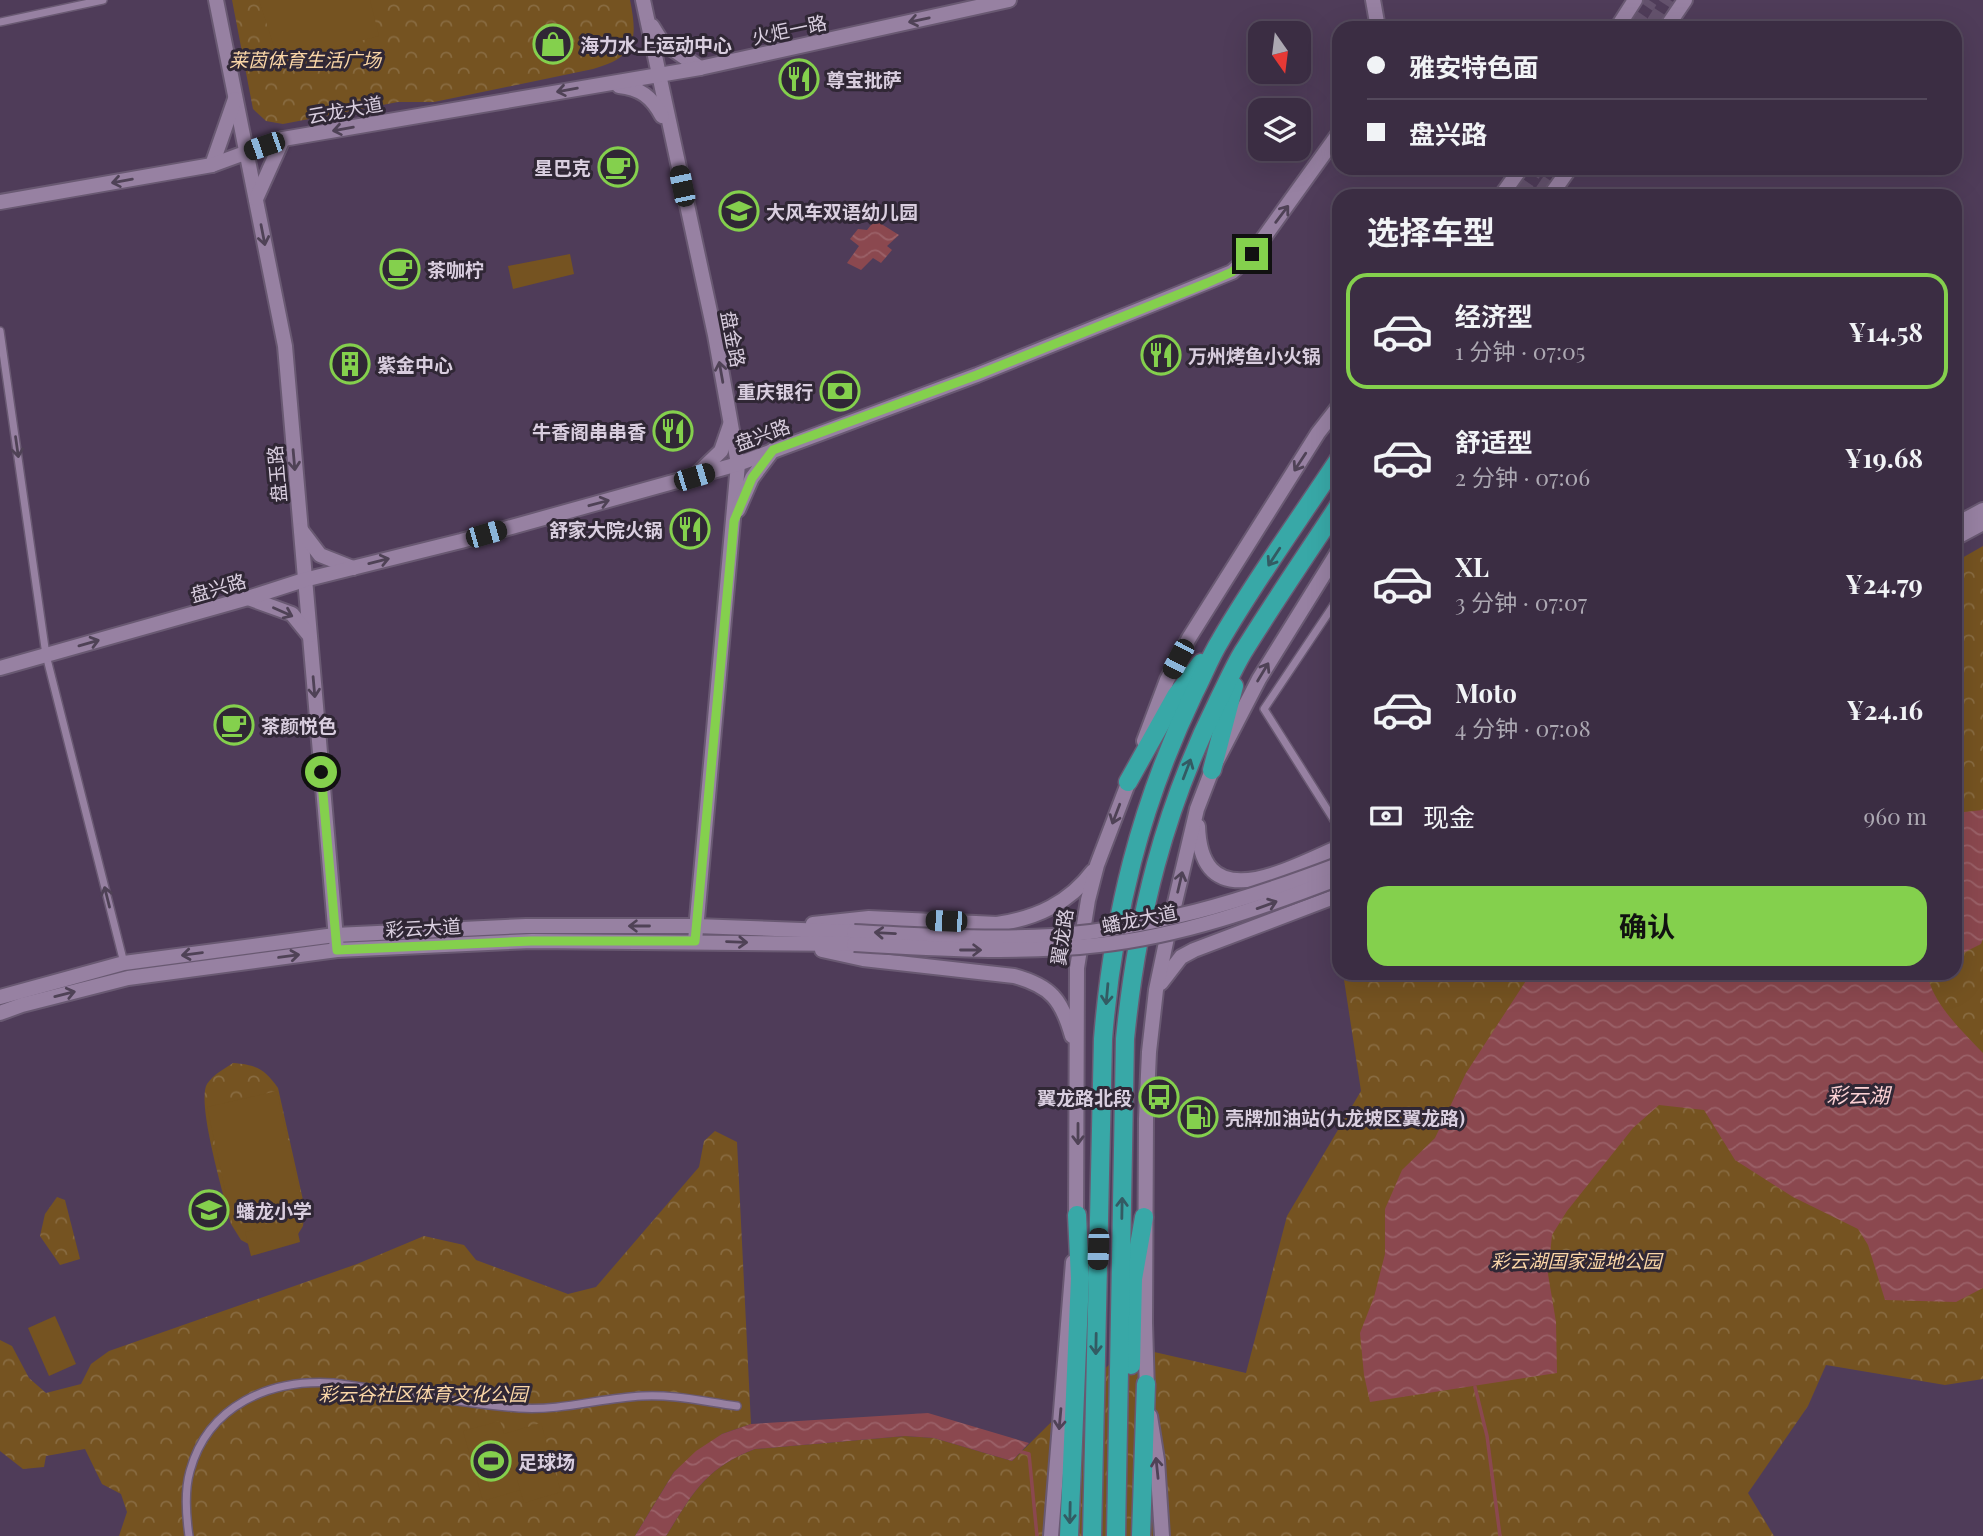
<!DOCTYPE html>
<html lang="zh">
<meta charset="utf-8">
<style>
:root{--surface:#3b2d43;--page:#46394e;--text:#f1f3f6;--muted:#aca8b2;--line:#54495c;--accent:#84d04d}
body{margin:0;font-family:"Playfair Display","Noto Sans SC",serif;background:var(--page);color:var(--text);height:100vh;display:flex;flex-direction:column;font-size:26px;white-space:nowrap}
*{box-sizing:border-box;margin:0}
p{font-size:23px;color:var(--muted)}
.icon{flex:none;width:38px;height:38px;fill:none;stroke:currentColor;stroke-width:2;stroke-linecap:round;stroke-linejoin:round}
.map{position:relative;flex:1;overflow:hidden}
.drawer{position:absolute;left:1332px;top:189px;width:630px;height:791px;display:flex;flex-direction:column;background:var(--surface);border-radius:21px;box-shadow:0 7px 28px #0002,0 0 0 2px var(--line)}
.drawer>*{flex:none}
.banner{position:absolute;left:1332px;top:21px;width:630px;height:154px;border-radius:21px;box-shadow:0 7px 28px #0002,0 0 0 2px var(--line);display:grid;align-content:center;height:154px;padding:0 35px;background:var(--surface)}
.needle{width:46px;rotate:166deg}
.fabs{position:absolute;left:1248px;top:21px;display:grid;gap:14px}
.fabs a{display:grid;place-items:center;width:63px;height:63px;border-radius:14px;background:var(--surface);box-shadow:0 7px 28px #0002,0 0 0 2px var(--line);font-size:35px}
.end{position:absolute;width:32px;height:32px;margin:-16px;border:9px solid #84d04d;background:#111;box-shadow:0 0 0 4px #111}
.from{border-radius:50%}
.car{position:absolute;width:21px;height:42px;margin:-21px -10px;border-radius:9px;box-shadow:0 0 5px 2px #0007;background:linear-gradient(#222 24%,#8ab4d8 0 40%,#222 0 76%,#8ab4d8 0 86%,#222 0)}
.banner b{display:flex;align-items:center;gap:24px;height:66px;font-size:26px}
.banner b+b{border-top:2px solid var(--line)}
.banner i{width:18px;height:18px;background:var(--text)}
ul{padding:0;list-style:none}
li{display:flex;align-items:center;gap:21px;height:116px;margin:0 14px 10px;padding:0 21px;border:4px solid transparent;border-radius:21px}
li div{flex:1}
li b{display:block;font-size:26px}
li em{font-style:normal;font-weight:700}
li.selected{border-color:var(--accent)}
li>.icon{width:63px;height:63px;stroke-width:1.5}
h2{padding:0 35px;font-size:32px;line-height:84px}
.pay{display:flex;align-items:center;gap:18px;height:77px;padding:0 35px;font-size:26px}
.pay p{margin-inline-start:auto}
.button{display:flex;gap:14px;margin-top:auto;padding:14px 35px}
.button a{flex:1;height:80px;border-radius:21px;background:var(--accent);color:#111;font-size:28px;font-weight:700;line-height:80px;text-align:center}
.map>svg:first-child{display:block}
</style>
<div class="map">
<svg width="1983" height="1536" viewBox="0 0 1983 1536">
<defs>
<pattern id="park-crowns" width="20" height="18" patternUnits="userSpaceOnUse" patternTransform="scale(1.75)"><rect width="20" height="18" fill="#755321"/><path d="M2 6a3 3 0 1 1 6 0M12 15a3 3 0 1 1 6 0" fill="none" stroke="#886b41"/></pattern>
<pattern id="water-waves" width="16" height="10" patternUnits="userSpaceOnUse" patternTransform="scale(1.75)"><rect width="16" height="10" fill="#8b484f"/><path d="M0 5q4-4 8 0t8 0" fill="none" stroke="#9b6168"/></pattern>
</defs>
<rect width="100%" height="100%" fill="#4f3c59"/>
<g fill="url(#park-crowns)">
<path d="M 232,0 L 630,0 C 638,40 636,57 593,69 L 434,102 L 398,102 L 283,124 L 266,121 L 253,109 Z"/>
<path d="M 1983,546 L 1983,1379 L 1945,1385 L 1826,1365 L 1808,1406 L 1748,1493 L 1774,1536 L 666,1536 C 693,1493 705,1468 755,1449 L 905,1436 L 934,1438 L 1012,1461 L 1128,1346 L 1246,1373 L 1287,1216 L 1361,1091 L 1343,973 L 1955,973 L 1955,562 Z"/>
<path d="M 233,1063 C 257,1065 265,1069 278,1088 L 305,1209 L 303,1226 L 295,1239 L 256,1248 L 241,1240 L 231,1224 C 225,1199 196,1103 207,1084 C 214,1074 224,1069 233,1063 Z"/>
<polygon points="715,1131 737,1142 751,1424 722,1434 674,1472 635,1536 119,1536 127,1512 121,1494 102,1484 85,1449 46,1456 44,1467 23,1469 0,1451 0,1340 12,1346 29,1378 46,1393 81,1384 91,1364 109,1351 357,1264 424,1236 464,1245 476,1260 568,1294 596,1287 699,1167 704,1141"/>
<polygon points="57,1197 65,1200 80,1259 60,1265 40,1236 45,1214"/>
</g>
<g fill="#755321">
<polygon points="259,0 370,0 379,36 279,62"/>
<polygon points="570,254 574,274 513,289 508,266"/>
<polygon points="277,1091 303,1206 232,1222 207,1107"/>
<polygon points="295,1219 300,1242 251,1256 245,1232"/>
<polygon points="55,1316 76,1364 49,1376 28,1328"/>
<polygon points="500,1421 504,1434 541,1423 561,1492 524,1503 516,1476 520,1490 483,1501 463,1431"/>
</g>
<g fill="url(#water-waves)">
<polygon points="875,220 899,235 887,246 892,250 881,263 873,258 861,270 847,263 859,246 850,239 858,229 867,230"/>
<polygon points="1983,810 1983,939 1981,944 1955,957 1955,813"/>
<path d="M 1531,973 L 1931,973 L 1928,978 C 1936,1007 1963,1032 1983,1053 L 1983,1288 L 1956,1302 L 1885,1300 L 1868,1245 L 1858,1229 L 1793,1197 L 1735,1160 L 1704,1110 L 1659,1105 L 1633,1128 L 1567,1211 L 1552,1235 L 1548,1274 L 1556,1322 L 1557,1373 L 1370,1402 L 1364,1375 L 1360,1333 L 1374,1297 L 1385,1254 L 1385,1209 L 1402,1170 L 1435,1138 L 1466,1073 Z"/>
<path d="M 928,1413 L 1029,1443 L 1012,1461 L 934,1438 L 905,1436 L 755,1449 C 705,1468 693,1493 666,1536 L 635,1536 L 674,1472 L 696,1451 L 722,1434 L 751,1424 Z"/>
</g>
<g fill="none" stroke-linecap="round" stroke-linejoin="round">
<g stroke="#8b484f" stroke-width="3.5">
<polyline points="1475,1387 1487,1436 1500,1536"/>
<polyline points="1018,1451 1029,1454 1037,1536"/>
</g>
<g stroke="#64526d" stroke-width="18" stroke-dasharray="18 9" stroke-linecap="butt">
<polyline points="1630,28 1649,0"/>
<polyline points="1652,28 1670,0"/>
<polyline points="1516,196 1535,168"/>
<polyline points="1541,196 1560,168"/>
</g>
<g stroke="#695972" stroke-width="10">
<g id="street">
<polyline points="0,22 103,0"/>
<polyline points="0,331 46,655 124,963"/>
<polyline points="1339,597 1264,709 1339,828"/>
<path d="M 189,1536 C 186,1515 184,1492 190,1471 C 208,1405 270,1379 333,1383 C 395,1391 457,1403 519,1408 C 561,1411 601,1398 642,1396 C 673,1394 706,1402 737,1406"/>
</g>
</g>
<g stroke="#695972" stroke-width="18">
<g id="secondary">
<polyline points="216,0 285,346 337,950"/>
<polyline points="643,0 715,335 738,464 695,941"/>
<polyline points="1373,0 1378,28"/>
<polyline points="652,26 662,42 700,68"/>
<polyline points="1617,28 1635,0"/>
<polyline points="1666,28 1685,0"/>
<path d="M 619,86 C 640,88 652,97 662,116"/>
<polyline points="212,165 235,99"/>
<polyline points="1501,196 1521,168"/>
<polyline points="1550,196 1570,168"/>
<polyline points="256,199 283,139"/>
<polyline points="0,202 212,165 283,139 700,68 1009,0"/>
<polyline points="697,474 721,451 730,425"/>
<polyline points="738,510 752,478 773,450"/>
<polyline points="1955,525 1983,510"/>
<polyline points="301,530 320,555 353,568"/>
<polyline points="1955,538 1983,523"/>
<polyline points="248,598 292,614 309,635"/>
<polyline points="0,668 248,598 304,580 461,541 738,464 977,375 1151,305 1232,272 1252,254 1339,133"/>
<polyline points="1144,741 1167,680 1189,638 1318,433 1339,406"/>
<path d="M 1198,826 C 1201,920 1289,868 1339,847"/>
<path d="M 813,924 L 869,918 L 997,924 C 1037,918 1069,903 1093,871"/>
<path d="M 822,950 L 863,959 L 1014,976 C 1051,986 1062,1000 1072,1036"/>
<polyline points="1161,983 1181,957 1194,950 1339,895"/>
<polyline points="0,997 124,963 335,935 526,926 696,926 854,932"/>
<polyline points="0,1013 22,1005 128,978 337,950 532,941 854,944"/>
<polyline points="1076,1224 1077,968 1088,900 1097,865 1132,773"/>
<polyline points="1147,1392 1145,1323 1146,1119 1149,1052 1156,990 1169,928 1197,809 1212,770 1259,679 1339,550"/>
<polyline points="1150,1416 1157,1460 1162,1536"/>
<polyline points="1051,1536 1073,1262"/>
</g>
</g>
<g stroke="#695972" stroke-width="21">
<g id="highway">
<polyline points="1212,770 1234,686"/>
<polyline points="1128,782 1176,696 1201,663"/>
<polyline points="1131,1365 1133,1279 1144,1217"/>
<polyline points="1069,1536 1080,1278 1077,1215"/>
<path d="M 1092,1536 L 1103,1039 C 1113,915 1140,806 1194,693 C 1203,676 1210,657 1220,641 C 1256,579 1299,520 1339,459"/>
<path d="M 1116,1536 L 1125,1039 C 1137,917 1164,809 1219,699 C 1227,683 1234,667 1243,652 C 1274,602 1307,554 1339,505"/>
<polyline points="1141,1536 1146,1384"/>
</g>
</g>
<use href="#street" stroke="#9781a2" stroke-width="7"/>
<use href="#secondary" stroke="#9781a2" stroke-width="14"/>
<use href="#highway" stroke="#38a8a7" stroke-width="18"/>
<g stroke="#695972" stroke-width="18" stroke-linecap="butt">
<g id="secondary-bridge">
<path d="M 854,932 C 919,935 986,940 1052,936 C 1153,928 1240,902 1335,866"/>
<path d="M 854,944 C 936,949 1017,954 1099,945 C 1182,936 1261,908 1339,878"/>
</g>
</g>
<use href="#secondary-bridge" stroke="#9781a2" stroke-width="14"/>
</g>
<defs><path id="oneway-shaft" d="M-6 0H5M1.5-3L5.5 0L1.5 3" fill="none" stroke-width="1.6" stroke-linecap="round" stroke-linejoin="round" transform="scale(1.75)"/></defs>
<g stroke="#4f4256">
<use href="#oneway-shaft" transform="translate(919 20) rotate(168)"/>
<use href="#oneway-shaft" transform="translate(567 90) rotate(170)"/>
<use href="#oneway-shaft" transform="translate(343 129) rotate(170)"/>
<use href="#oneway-shaft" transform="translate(122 181) rotate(170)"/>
<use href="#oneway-shaft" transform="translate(1282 214) rotate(-53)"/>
<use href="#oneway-shaft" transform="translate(263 235) rotate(79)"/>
<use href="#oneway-shaft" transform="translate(721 372) rotate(-100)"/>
<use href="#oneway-shaft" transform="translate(17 447) rotate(82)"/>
<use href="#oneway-shaft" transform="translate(294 460) rotate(85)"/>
<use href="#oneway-shaft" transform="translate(1300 462) rotate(123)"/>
<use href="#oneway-shaft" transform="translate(599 503) rotate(-15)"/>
<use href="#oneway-shaft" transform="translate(379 561) rotate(-14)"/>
<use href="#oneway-shaft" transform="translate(283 612) rotate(24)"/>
<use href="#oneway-shaft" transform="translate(89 643) rotate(-16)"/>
<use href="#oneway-shaft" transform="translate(1263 672) rotate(-59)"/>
<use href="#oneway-shaft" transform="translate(314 687) rotate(85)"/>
<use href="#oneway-shaft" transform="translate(1116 814) rotate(111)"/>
<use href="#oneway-shaft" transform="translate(1180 882) rotate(-77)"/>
<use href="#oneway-shaft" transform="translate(107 897) rotate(-104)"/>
<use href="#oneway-shaft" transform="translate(1267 905) rotate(-20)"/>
<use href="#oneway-shaft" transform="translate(639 926) rotate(180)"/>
<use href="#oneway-shaft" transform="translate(885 933) rotate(-177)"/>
<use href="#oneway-shaft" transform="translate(737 942) rotate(2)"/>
<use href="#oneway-shaft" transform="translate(971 950)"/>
<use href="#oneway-shaft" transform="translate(192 954) rotate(173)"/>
<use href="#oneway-shaft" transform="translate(289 956) rotate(-8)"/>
<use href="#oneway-shaft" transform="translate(65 994) rotate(-14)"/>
<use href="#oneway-shaft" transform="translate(1078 1134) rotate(90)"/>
<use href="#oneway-shaft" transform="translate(1060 1419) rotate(95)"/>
<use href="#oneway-shaft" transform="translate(1157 1468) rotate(-96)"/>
</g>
<g stroke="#335b63">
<use href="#oneway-shaft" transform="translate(1274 557) rotate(123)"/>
<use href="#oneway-shaft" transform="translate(1187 769) rotate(-69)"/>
<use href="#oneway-shaft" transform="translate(1107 994) rotate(95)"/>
<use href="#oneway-shaft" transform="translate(1122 1208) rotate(-89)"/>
<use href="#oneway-shaft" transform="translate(1096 1344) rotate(91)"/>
<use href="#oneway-shaft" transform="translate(1070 1513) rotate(91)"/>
</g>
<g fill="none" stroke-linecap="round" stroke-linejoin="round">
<polyline stroke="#84d04d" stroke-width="9" points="321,772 337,950 531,941 695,941 734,521 752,478 773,450 977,375 1207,283 1232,272 1252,254"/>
</g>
<defs>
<g id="shop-ring" transform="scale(2.0125)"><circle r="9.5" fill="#302735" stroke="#84d04d" stroke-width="1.5"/><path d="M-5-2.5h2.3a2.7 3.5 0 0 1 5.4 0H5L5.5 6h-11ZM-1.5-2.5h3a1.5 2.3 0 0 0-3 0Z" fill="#84d04d"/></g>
<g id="restaurant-ring" transform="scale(2.0125)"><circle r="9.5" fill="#302735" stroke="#84d04d" stroke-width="1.5"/><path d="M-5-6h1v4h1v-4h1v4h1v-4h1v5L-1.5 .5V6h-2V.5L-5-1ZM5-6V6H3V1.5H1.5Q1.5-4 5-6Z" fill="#84d04d"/></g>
<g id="cafe-ring" transform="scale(2.0125)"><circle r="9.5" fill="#302735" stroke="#84d04d" stroke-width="1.5"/><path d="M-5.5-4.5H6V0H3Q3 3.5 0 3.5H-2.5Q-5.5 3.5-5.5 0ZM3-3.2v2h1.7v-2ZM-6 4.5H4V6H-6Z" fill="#84d04d"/></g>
<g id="school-ring" transform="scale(2.0125)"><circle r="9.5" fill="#302735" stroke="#84d04d" stroke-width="1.5"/><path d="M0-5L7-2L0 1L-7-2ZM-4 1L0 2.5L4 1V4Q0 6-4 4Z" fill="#84d04d"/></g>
<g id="building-ring" transform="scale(2.0125)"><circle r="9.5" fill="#302735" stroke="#84d04d" stroke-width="1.5"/><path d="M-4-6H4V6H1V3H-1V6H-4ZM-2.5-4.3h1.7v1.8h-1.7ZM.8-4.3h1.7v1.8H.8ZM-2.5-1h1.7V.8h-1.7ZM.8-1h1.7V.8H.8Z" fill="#84d04d"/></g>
<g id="bank-ring" transform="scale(2.0125)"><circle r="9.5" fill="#302735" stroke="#84d04d" stroke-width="1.5"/><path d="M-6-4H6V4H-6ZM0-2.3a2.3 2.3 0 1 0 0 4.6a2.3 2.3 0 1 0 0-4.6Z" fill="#84d04d"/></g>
<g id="bus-ring" transform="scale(2.0125)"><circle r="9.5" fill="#302735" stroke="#84d04d" stroke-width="1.5"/><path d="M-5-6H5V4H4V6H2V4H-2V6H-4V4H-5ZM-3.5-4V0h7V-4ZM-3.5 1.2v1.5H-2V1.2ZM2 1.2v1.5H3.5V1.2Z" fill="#84d04d"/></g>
<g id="fuel-ring" transform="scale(2.0125)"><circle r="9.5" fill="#302735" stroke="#84d04d" stroke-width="1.5"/><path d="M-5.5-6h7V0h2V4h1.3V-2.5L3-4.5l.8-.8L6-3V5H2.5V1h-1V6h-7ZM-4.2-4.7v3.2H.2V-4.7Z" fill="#84d04d"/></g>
<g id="stadium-ring" transform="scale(2.0125)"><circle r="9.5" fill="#302735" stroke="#84d04d" stroke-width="1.5"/><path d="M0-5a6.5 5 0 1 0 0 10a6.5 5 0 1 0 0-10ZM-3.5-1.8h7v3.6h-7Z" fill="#84d04d"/></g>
</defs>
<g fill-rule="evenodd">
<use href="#shop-ring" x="553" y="44"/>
<use href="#restaurant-ring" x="799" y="79"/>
<use href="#cafe-ring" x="618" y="167"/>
<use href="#school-ring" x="739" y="211"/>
<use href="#cafe-ring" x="400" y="269"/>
<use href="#restaurant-ring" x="1161" y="355"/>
<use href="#building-ring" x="350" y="364"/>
<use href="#bank-ring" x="840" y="391"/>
<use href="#restaurant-ring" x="673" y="431"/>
<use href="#restaurant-ring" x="690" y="529"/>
<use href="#cafe-ring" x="234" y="725"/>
<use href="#bus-ring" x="1159" y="1097"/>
<use href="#fuel-ring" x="1198" y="1117"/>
<use href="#school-ring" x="209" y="1210"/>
<use href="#stadium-ring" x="491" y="1461"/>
</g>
<g text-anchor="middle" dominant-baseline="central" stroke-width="6" stroke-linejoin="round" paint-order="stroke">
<g font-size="19" fill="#d9cedf" stroke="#302735">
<text transform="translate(789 29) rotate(-12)">火炬一路</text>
<text transform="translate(345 109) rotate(-10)">云龙大道</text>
<text transform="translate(734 339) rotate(79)">盘金路</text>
<text transform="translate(762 434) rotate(-20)">盘兴路</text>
<text transform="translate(276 474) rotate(-95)">盘玉路</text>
<text transform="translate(218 587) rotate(-16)">盘兴路</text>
<text transform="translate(1139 918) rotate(-11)">蟠龙大道</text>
<text transform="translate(423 927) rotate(-3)">彩云大道</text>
<text transform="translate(1061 937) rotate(-82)">翼龙路</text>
</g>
<g font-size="19" font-weight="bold" fill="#d9cedf" stroke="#302735" text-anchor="start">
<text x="580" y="44">海力水上运动中心</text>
<text x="826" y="79">尊宝批萨</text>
<text x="591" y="167" text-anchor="end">星巴克</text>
<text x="766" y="211">大风车双语幼儿园</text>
<text x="427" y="269">茶咖柠</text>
<text x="1188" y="355">万州烤鱼小火锅</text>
<text x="377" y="364">紫金中心</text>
<text x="813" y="391" text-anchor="end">重庆银行</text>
<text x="646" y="431" text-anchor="end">牛香阁串串香</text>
<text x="663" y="529" text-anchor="end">舒家大院火锅</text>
<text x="261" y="725">茶颜悦色</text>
<text x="1132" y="1097" text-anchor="end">翼龙路北段</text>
<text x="1225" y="1117">壳牌加油站(九龙坡区翼龙路)</text>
<text x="236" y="1210">蟠龙小学</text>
<text x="518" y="1461">足球场</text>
</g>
<g font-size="19" font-style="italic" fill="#fad6a7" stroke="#302735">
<text x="305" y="59">莱茵体育生活广场</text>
<text x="1576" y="1260">彩云湖国家湿地公园</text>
<text x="423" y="1393">彩云谷社区体育文化公园</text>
</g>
<g font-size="21" font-style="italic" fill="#fdd2d5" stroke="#302735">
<text x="1858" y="1094">彩云湖</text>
</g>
</g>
</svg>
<div class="fabs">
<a><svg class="needle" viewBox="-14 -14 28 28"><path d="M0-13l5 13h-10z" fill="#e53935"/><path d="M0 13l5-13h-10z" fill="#aca8b2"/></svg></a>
<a><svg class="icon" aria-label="layers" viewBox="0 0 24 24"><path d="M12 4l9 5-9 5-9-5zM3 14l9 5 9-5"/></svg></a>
</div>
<i class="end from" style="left:321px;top:772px"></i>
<i class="end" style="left:1252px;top:254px"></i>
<i class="car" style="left:264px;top:146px;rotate:251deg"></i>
<i class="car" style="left:682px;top:186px;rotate:348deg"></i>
<i class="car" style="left:694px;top:477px;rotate:73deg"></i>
<i class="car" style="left:486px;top:534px;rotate:74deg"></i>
<i class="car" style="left:1178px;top:659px;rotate:208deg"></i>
<i class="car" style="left:946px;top:921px;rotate:272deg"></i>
<i class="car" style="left:1098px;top:1249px;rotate:182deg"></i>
<div class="banner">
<b><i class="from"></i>雅安特色面</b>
<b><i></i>盘兴路</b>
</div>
<section class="drawer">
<h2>选择车型</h2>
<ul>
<li class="selected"><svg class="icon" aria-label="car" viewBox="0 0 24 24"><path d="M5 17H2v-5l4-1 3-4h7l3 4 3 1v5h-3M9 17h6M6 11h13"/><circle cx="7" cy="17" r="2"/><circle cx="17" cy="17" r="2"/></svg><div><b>经济型</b><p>1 分钟 · 07:05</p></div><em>¥14.58</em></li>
<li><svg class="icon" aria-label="car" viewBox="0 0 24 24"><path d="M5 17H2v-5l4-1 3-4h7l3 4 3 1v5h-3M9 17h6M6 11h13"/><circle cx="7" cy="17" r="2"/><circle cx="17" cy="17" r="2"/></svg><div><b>舒适型</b><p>2 分钟 · 07:06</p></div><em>¥19.68</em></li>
<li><svg class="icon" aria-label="car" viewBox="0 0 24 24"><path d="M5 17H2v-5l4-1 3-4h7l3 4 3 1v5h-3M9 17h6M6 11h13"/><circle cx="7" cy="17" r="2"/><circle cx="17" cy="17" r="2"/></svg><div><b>XL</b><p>3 分钟 · 07:07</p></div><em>¥24.79</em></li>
<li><svg class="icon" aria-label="car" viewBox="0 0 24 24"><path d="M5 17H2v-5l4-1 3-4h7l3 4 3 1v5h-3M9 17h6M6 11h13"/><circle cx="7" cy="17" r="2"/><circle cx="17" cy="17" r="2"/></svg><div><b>Moto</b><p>4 分钟 · 07:08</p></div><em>¥24.16</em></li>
</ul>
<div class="pay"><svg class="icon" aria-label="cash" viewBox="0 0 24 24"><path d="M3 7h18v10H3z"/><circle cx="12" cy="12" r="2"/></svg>现金<p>960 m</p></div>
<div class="button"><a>确认</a></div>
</section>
</div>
